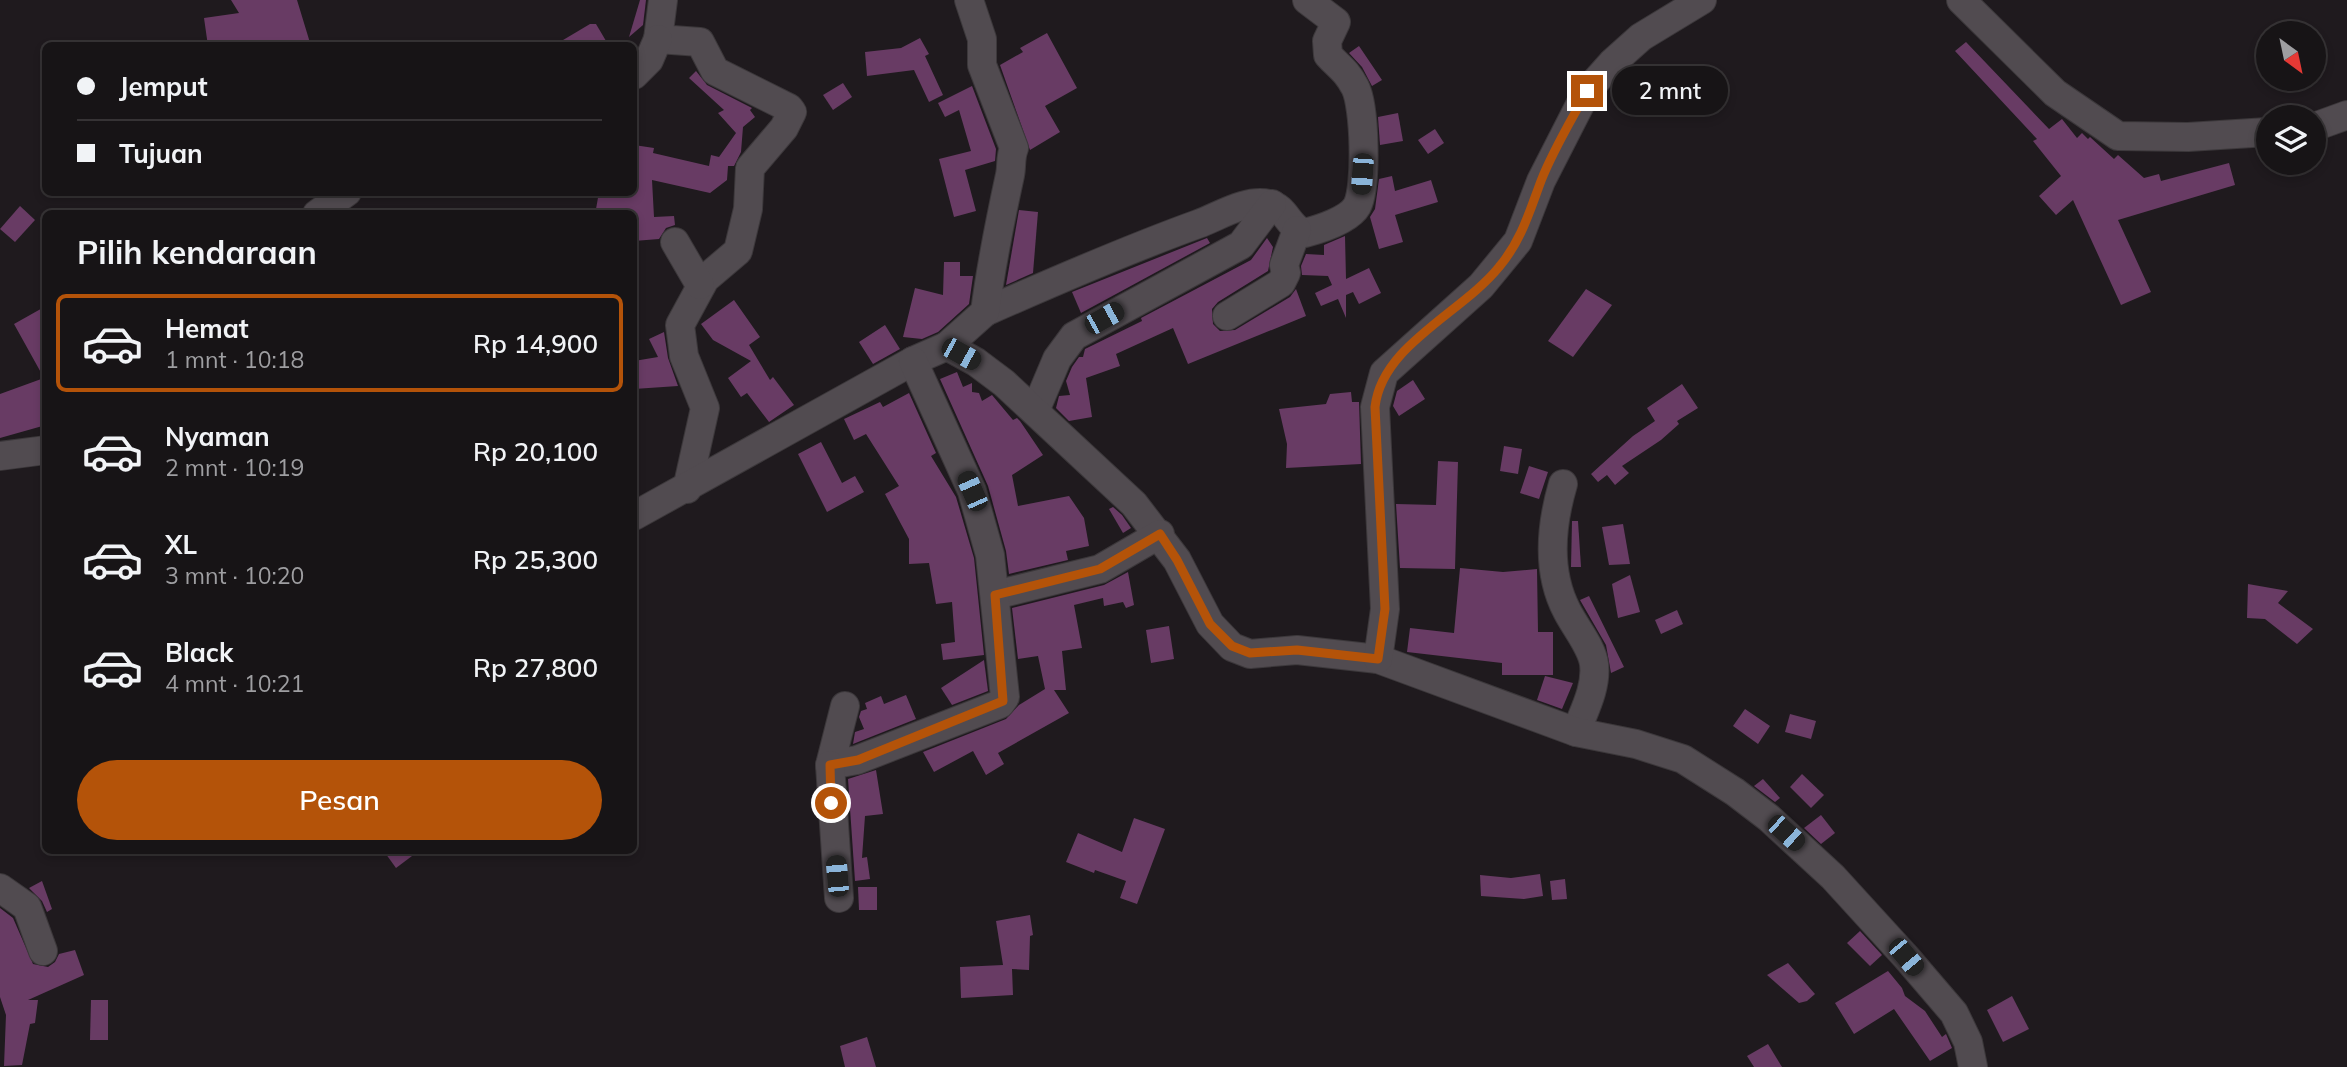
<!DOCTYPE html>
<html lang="id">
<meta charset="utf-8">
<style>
:root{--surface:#171416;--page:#242123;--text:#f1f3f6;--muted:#9e9ea1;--line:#363335;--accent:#b45309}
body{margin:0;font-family:Mulish,sans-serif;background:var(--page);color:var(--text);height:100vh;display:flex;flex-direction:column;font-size:26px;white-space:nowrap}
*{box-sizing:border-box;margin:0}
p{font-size:23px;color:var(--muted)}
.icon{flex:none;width:38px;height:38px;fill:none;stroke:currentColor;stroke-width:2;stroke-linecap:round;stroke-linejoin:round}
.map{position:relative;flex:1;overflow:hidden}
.panel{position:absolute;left:42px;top:210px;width:595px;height:644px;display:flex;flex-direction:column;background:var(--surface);border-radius:10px;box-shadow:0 4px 10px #0003,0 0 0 2px var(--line)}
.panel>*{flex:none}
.top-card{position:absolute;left:42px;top:42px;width:595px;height:154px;border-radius:10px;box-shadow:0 4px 10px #0003,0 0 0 2px var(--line);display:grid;align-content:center;height:154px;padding:0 35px;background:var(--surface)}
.needle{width:46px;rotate:147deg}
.fabs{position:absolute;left:2256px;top:21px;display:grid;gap:14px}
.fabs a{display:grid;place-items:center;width:70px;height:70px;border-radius:50%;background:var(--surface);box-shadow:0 4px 10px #0003,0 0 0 2px var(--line);font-size:35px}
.end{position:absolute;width:32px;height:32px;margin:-16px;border:9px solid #b45309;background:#fff;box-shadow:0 0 0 4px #fff}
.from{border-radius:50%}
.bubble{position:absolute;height:49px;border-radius:24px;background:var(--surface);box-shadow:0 4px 10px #0003,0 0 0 2px var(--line);font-size:23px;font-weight:600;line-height:49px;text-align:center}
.car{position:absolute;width:21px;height:42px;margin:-21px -10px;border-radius:9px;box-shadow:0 0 5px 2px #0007;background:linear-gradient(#222 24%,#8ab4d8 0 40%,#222 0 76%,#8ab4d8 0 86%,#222 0)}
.top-card b{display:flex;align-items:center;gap:24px;height:66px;font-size:26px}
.top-card b+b{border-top:2px solid var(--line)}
.top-card i{width:18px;height:18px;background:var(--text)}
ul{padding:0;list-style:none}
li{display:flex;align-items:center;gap:21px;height:98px;margin:0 14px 10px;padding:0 21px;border:4px solid transparent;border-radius:10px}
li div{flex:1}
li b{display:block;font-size:26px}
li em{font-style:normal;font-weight:600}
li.current{border-color:var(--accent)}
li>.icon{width:63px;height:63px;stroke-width:1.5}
h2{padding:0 35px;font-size:32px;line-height:84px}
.action{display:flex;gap:14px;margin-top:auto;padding:14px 35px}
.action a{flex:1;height:80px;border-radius:42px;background:var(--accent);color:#fff;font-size:28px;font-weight:600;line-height:80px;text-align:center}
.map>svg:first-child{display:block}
</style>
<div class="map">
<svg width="2347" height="1067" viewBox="0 0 2347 1067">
<rect width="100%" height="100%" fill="#1f1a1e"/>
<g fill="#683b64">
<polygon points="231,0 297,0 311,46 208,46 204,18 239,13"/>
<polygon points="640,0 646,0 643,25 629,37"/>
<polygon points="590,24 596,24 609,46 553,46"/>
<polygon points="1047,33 1077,88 1045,106 1060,132 1030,150 1000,65 1023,52 1020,48"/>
<polygon points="920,38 929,54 925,56 943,95 929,102 914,70 867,76 865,52 901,48"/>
<polygon points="1966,42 2049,129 2062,119 2077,138 2082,133 2088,139 2090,137 2114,159 2118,155 2144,178 2159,174 2161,181 2229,163 2235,185 2118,220 2151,292 2121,305 2073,200 2056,215 2039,196 2061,176 2033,141 2037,139 1955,51"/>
<polygon points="1359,46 1382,80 1372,86 1362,67 1349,53"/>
<polygon points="696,71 707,85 752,108 750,110 755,117 743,127 741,152 734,166 728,166 727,180 710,193 652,180 654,217 674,216 675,225 666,228 659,239 634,241 634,214 596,209 599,192 634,192 634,145 654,148 653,153 709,166 711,155 719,157 736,133 718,113 724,110 689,78"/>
<polygon points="843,83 852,97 833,110 823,95"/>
<polygon points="972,86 996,149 995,161 965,170 976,211 954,217 939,159 971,151 959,110 945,117 938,103"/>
<polygon points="1398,113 1403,141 1380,145 1378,117"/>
<polygon points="1435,129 1444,143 1428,154 1418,140"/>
<polygon points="1392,176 1395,191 1431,180 1438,202 1395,215 1403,242 1379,249 1370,217 1375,209 1379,179"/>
<polygon points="20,206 35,220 15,242 0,229"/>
<polygon points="1019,210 1038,212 1033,273 1006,285"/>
<polygon points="1345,236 1346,279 1369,268 1381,293 1359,304 1353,292 1346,295 1346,318 1338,299 1321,306 1315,293 1332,285 1328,276 1302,275 1301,266 1306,254 1324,255 1324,245"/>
<polygon points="1207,238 1210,243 1081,313 1072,292"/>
<polygon points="1267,238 1273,247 1268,271 1218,302 1212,309 1213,324 1220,331 1235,330 1290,297 1296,289 1306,316 1188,364 1173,328 1116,354 1120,366 1086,378 1092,417 1069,421 1056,408 1059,396 1070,395 1066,381 1072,367 1079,357 1083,357 1085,349 1142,321 1141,318 1251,260"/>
<polygon points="944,262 960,262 960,276 973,276 969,304 938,332 922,339 903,337 915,288 943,295"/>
<polygon points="1586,289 1612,305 1573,357 1548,341"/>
<polygon points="734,300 760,337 749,345 770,380 773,377 794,405 769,422 747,393 741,397 728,378 751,361 713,340 701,324"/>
<polygon points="46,306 46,425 0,438 0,394 44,378 14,324"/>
<polygon points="885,325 900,349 873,364 859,342"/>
<polygon points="664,332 668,358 678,386 634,389 634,361 658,357 649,339"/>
<polygon points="957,372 963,387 972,383 972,392 979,393 982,401 992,395 1013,420 1017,418 1020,421 1043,455 1012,475 1018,506 1069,496 1084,518 1089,546 1066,551 1068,560 1009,574 1006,551 988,486 940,379"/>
<polygon points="1413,380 1425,399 1399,416 1393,406 1397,391"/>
<polygon points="1682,384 1698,408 1677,421 1679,424 1661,440 1622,466 1629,473 1615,485 1607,475 1598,482 1591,474 1633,436 1655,421 1647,408"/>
<polygon points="1351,392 1352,402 1359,402 1361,464 1286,468 1287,444 1279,409 1326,404 1330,394"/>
<polygon points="909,393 936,453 931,456 956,497 974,558 984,655 943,660 941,644 955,642 952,602 936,604 929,563 909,564 909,539 885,494 899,486 866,434 854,440 844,419 880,402 883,407"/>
<polygon points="821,442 842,483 855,476 864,492 827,512 798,454"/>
<polygon points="1504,446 1522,449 1518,474 1500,471"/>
<polygon points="1438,461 1458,462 1455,569 1400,568 1396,504 1436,505"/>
<polygon points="1529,466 1548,472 1539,499 1520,493"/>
<polygon points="1113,507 1122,515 1131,528 1123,533 1109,509"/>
<polygon points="1572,521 1578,521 1581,567 1571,567"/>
<polygon points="1623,524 1630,564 1609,565 1602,527"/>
<polygon points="1460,568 1503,572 1537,569 1538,632 1553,632 1553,675 1502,675 1502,663 1407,652 1410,628 1454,633"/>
<polygon points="1128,572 1134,605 1126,608 1123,602 1104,606 1103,598 1074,605 1082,648 1062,651 1066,690 1054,690 1069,713 998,753 1004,764 986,775 973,751 934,772 923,752 1006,719 1019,705 1045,689 1038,656 1018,659 1012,608 1104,585"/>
<polygon points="1630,575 1640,612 1618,618 1612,584"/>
<polygon points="2248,584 2288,591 2278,603 2313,629 2297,644 2265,619 2247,618"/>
<polygon points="1589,596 1624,667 1611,673 1606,645 1580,600"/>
<polygon points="1677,610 1683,624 1661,634 1655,620"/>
<polygon points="1169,626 1174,659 1151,663 1146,630"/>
<polygon points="984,660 988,691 952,705 941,688"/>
<polygon points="1545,676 1573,683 1562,709 1537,700"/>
<polygon points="906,695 916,719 853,744 855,732 864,729 859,717 861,711 867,709 865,703 881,696 884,704"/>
<polygon points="1745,709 1770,726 1758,744 1733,726"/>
<polygon points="1790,714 1816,721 1811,739 1785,732"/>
<polygon points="876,770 883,814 865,816 862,858 867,857 870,879 855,881 848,779"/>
<polygon points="1802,774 1824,795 1811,808 1790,787"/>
<polygon points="1763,779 1780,798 1775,802 1754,786"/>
<polygon points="1821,815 1835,833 1821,844 1804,828"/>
<polygon points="1134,818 1165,829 1137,904 1120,898 1126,881 1095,870 1094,873 1066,862 1078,833 1122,852"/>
<polygon points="383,850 420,850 396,868"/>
<polygon points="1540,874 1543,896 1524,899 1481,896 1480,875 1511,878"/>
<polygon points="1565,879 1567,899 1552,900 1550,881"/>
<polygon points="42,881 52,909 47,912 42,901 29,888"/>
<polygon points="858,887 877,887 877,910 859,910"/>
<polygon points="0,908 13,918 33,964 48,967 55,962 59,954 75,950 84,975 28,1000 38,1000 35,1023 30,1024 22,1065 4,1066 6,1015 0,997"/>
<polygon points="1030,915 1033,935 1030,936 1029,970 1012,969 1013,995 961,998 960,967 1003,965 996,921"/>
<polygon points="1860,931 1882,955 1870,966 1847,943"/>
<polygon points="1788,963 1815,994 1807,1001 1799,1003 1767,975"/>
<polygon points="1888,971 1902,988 1905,996 1925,1011 1942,1037 1946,1034 1952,1048 1930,1061 1894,1009 1854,1034 1835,1003"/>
<polygon points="2012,996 2029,1029 2003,1042 1987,1010"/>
<polygon points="91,1000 108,1000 108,1040 90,1040"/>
<polygon points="867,1037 876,1067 845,1067 840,1046"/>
<polygon points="1768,1044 1782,1067 1754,1067 1747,1056"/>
</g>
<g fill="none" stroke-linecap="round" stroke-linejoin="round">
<g stroke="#3c383b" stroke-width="30">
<g id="minor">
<polyline points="663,0 658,39 700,42 715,71 789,108 792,112 784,128 750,168 748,209 738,251 705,279 680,325 684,356 705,408 687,489"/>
<polyline points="1961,0 2055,93 2118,136 2188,137 2268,132"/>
<polyline points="634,75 649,60 658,39"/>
<polyline points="2314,127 2347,115"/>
<polyline points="317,214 347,192"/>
<polyline points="675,242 700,285"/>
<path d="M 985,312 C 1055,281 1126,250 1198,224 C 1220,216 1245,199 1269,204 C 1286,207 1289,229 1305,233 C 1320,229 1349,220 1357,206 C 1367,187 1365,106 1355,87 C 1346,70 1339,67 1328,55 L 1327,41 L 1336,22 L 1307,0"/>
<polyline points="1227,316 1281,283 1286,273 1284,265 1297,230"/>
<path d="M 947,346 L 985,312 C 991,266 1000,221 1010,175 C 1012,166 1010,158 1014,148 L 982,65 L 982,39 L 969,0"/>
<polyline points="1035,411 1057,359 1074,336 1241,245 1272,204"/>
<polyline points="0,456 46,450"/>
<path d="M 1563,484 C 1551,525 1546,571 1567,611 C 1575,627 1592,647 1594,664 C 1597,687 1584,711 1576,732"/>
<polyline points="634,516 913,361 947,346 976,362 1004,383 1134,504 1177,560 1210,624 1232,647 1250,654 1297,650 1378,659 1576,732 1636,744 1683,759 1735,792 1769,818 1833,877 1906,957 1954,1013 1968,1042 1973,1067"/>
<polyline points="995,595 1100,569 1160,534"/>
<polyline points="1378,659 1385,609 1375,407 1384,373 1481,286 1518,241 1541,181 1587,91 1612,63 1641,37 1702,0"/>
<polyline points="845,706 830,765 857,760 1000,704 1005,697 990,555 972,491 913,361"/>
<polyline points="830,765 839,898"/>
<polyline points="0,888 27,907 43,951"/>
</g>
</g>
<use href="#minor" stroke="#514b50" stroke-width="28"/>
</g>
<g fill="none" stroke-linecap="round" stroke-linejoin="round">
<path stroke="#b45309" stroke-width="9" d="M 831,803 L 830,765 L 858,760 L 1003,701 L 995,595 L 1100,569 L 1160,534 L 1177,560 L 1210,624 L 1232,646 L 1250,653 L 1297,650 L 1378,659 L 1385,609 L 1375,407 C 1382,345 1462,313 1499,267 C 1521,241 1529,213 1541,181 C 1553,150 1571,121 1587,91"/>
</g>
</svg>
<div class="fabs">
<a><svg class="needle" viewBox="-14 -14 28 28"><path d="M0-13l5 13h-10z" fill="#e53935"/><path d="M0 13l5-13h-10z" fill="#9e9ea1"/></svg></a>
<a><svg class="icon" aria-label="layers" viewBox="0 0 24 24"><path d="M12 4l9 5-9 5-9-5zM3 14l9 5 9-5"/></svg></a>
</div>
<i class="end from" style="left:831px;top:803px"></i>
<i class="end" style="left:1587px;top:91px"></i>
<div class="bubble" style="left:1612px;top:66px;width:116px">2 mnt</div>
<i class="car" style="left:1362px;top:174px;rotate:184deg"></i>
<i class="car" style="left:1104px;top:318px;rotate:61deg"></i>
<i class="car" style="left:961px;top:354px;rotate:119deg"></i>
<i class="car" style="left:972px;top:491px;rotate:336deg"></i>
<i class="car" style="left:1786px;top:833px;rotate:132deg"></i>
<i class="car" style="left:837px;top:876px;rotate:355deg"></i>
<i class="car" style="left:1906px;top:957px;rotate:140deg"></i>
<div class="top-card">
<b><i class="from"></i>Jemput</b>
<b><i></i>Tujuan</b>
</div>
<section class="panel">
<h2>Pilih kendaraan</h2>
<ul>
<li class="current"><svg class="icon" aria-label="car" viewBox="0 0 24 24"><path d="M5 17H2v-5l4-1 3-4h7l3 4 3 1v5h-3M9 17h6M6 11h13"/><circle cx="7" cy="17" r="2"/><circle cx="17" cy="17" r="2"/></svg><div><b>Hemat</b><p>1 mnt · 10:18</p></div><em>Rp 14,900</em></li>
<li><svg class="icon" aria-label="car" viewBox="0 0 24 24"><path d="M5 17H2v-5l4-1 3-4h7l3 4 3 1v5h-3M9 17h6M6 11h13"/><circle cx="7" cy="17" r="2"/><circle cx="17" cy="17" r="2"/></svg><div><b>Nyaman</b><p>2 mnt · 10:19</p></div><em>Rp 20,100</em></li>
<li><svg class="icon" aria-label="car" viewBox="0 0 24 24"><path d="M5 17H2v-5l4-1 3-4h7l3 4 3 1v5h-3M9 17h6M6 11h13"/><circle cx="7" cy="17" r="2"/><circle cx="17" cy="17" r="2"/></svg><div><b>XL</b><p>3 mnt · 10:20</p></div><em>Rp 25,300</em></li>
<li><svg class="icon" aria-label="car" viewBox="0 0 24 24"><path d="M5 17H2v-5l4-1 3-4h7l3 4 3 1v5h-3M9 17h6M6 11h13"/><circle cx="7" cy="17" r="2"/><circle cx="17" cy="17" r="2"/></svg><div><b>Black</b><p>4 mnt · 10:21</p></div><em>Rp 27,800</em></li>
</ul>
<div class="action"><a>Pesan</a></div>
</section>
</div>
